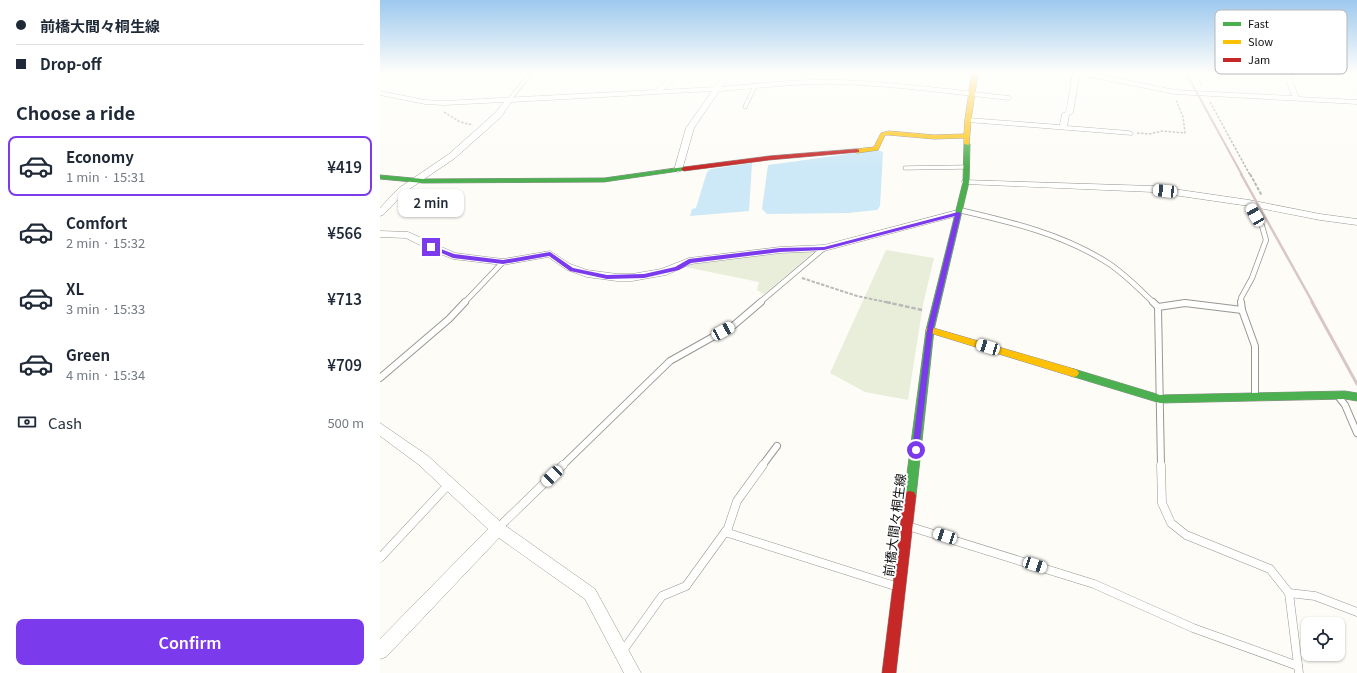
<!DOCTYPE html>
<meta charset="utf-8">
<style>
:root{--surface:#fff;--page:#f2f2f3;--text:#1f2937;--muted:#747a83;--line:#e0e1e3;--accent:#7c3aed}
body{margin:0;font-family:Georgia,"Noto Sans JP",serif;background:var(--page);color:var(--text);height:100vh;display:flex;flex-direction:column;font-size:15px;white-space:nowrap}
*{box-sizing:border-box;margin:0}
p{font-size:13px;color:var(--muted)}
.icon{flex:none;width:22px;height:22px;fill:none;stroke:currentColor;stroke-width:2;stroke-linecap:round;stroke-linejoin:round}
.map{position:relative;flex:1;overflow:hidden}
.drawer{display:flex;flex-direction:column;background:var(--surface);width:380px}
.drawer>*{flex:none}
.top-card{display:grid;align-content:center;height:88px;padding:0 16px;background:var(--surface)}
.tools{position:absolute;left:921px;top:617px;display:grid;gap:8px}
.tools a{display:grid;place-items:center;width:44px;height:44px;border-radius:8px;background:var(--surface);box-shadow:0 1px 3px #0004;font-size:20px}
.end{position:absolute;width:18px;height:18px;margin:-9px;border:5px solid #7c3aed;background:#fff;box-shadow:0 0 0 2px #fff}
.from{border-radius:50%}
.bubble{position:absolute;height:28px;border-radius:8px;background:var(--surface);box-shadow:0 1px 3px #0004;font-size:13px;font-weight:600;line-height:28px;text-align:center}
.car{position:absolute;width:12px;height:24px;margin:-12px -6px;border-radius:5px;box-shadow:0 0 3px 1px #0007;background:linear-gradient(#fff 24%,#345 0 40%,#fff 0 76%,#345 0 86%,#fff 0)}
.top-card b{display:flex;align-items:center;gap:14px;height:38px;font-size:15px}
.top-card b+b{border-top:1px solid var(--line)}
.top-card i{width:10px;height:10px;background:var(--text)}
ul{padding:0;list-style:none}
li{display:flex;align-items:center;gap:12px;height:60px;margin:0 8px 6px;padding:0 8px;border:2px solid transparent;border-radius:8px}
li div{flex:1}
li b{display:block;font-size:15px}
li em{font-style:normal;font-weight:600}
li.on{border-color:var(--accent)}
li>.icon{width:36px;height:36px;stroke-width:1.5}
h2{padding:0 16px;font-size:18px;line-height:48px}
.pay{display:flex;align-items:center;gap:10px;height:44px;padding:0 16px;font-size:15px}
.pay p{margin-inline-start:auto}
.primary-button{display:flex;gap:8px;margin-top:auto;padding:8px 16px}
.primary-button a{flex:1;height:46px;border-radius:8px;background:var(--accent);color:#fff;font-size:16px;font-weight:600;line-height:46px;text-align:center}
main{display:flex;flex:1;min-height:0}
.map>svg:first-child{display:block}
</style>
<main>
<section class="drawer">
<div class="top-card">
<b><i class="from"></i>前橋大間々桐生線</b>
<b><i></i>Drop-off</b>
</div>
<h2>Choose a ride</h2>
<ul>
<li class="on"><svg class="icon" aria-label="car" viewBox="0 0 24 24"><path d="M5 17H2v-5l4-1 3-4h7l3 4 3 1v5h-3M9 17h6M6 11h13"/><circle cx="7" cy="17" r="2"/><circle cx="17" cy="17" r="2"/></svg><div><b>Economy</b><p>1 min · 15:31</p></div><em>¥419</em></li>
<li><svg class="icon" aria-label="car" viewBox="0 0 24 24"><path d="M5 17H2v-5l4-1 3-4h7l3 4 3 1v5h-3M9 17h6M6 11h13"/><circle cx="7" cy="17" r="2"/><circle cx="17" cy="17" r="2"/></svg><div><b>Comfort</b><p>2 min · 15:32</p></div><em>¥566</em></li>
<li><svg class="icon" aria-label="car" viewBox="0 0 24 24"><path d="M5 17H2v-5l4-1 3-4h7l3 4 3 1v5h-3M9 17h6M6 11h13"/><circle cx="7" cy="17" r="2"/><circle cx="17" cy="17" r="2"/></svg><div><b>XL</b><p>3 min · 15:33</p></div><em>¥713</em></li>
<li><svg class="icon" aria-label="car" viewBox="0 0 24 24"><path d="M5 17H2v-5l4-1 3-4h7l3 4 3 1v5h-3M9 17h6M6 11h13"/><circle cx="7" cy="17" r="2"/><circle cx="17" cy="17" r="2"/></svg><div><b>Green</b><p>4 min · 15:34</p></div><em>¥709</em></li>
</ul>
<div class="pay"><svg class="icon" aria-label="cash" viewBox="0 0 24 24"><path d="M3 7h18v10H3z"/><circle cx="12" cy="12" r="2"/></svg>Cash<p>500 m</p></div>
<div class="primary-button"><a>Confirm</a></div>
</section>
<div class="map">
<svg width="977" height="673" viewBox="0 0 977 673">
<rect width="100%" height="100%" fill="#fdfcf7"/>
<g fill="#e9eedb">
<polygon points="506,250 554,258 543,305 528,400 485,392 450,373"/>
<polygon points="435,251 384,294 377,290 379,282 305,267 314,263 400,252"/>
</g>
<g fill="#cde8f7">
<polygon points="498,150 503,152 500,206 497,210 468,213 387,214 382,209 388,165"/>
<polygon points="372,163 369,211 310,216 312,209 316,208 327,172 331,169"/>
</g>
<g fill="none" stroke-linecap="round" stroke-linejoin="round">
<g stroke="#979795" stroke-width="4.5">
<g id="lane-far3">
<polyline points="420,82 424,73"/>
<polyline points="129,100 151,73"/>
<polyline points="365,107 375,86"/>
<polyline points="525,168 586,167"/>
</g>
</g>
<g stroke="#979795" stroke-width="6">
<g id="lane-far2">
<path d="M 579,210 C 631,222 683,234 728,263 C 745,274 759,289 774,303"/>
<polyline points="84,303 123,262"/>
<polyline points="379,303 444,248"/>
<polyline points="803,303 807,303"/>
<polyline points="861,303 861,298 872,278 886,240 882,226 869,203"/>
</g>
</g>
<g stroke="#979795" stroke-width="8">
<g id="lane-far1">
<polyline points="773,302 778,307 781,466"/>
<polyline points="861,302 862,310 875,346 875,397"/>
<polyline points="778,307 805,303 862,310"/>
<polyline points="0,378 69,319 85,302"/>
<polyline points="958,396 965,405 977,433"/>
<polyline points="182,466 290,361 354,325 381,302"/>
<polyline points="382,466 397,446"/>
</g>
</g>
<g stroke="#979795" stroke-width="9">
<g id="lane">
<polyline points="781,465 782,503 791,523 806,535 890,569 909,593 919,673"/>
<polyline points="531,527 714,584 813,628 918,666"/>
<polyline points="118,528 183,465"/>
<polyline points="345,532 515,586"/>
<polyline points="0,558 69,484"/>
<polyline points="909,593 935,596 977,612"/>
<polyline points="242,652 282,596 306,586 348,528 357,501 383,465"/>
</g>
</g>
<g stroke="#979795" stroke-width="1">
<g id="street">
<path d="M 294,73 L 301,73 L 283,90 L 335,87 L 346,73 L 353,73 L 342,87 C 381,83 421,79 460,80 C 517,82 573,90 629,96 L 632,98 L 629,100 C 573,94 516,86 460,84 C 419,83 379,88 339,91 L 314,128 L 302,170 L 298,172 L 294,170 L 306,128 L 332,91 L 131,102 L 121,117 L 75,158 L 25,192 L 3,215 L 0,216 L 0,208 L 19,188 L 69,154 L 115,113 L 124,102 L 64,105 L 45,104 L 0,95 L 0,91 L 45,100 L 64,101 L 275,90 Z"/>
<polygon points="693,73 712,73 795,90 912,96 903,73 909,73 919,97 977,100 977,104 795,94 699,75 693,113 689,115 687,126 749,131 753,133 752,135 588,122 584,120 588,118 680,125 682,114 686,112"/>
<polygon points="583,180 773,186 869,200 940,214 977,219 977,225 940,220 869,206 773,192 586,184 583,184 582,182"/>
<polygon points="578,210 581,211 582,213 581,215 444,251 400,253 311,264 286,275 252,281 237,281 207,277 187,270 168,257 123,265 73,259 48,249 26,238 0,237 0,231 28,232 75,253 123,259 170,251 190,264 207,270 237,274 252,274 281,269 309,258 400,247 444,245"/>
<polygon points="0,423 48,456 123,524 215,589 261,673 244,673 205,599 119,538 6,657 0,659 0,639 108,529 38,464 0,436"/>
</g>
</g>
<g stroke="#8e8d8b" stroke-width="1">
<g id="fast">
<polygon points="587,142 590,144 589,182 554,330 536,496 534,500 530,501 526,500 524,496 546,330 583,182 584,144"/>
<polygon points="304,167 307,169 306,170 224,182 43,183 0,179 0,175 43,179 224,178"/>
<polygon points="694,369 780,395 965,391 977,393 977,401 965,399 780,403 691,376 689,373 691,370"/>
</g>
</g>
<g stroke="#8e8d8b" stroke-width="1">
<g id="slow">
<polygon points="592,73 598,73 591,120 589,145 584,144 584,138 554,139 509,135 505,135 498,150 477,153 474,151 477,149 494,147 501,133 509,131 554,135 584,134 585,120"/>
<polygon points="550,327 694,369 697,370 699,373 697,376 694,377 547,332 546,330 547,328"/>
</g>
</g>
<g stroke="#8e8d8b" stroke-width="1">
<g id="jam">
<polygon points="477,149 479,150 479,152 389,160 304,171 301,169 304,167 389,156"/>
<polygon points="530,491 534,492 536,496 516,673 502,673 524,496 526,492"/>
</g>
</g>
<g stroke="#b9b9b8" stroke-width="1.5" stroke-dasharray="2.5 1.5" stroke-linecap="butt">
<polyline points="816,73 821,85"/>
<polyline points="830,102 870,175"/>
<polyline points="64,112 80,122 93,125"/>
<polyline points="757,133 769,134 782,131 805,133 803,117 796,100"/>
</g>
<g stroke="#b9b9b8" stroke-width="2" stroke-dasharray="3.5 1.5" stroke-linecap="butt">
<polyline points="870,174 882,196"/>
<polyline points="422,278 477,296 511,303"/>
</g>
<polyline stroke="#b9b9b8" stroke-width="2.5" stroke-dasharray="4.5 2" stroke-linecap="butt" points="506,302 542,310"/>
<use href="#lane-far3" stroke="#fffffe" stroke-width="3.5"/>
<use href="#lane-far2" stroke="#fffffe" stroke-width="4.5"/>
<use href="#lane-far1" stroke="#fffffe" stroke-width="6"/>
<use href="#lane" stroke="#fffffe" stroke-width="8"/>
<use href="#street" fill="#fffffe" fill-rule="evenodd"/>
<use href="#fast" fill="#4caf50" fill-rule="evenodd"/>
<use href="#slow" fill="#ffc107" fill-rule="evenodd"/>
<use href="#jam" fill="#c62828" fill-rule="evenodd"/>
<polyline stroke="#d9c6c7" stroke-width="2" points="806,73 862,175"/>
<polyline stroke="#d9c6c7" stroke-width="2.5" points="861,174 933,303"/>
<polyline stroke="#d9c6c7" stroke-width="3" points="932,302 977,384"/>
</g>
<linearGradient id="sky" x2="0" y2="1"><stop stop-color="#9dc9ee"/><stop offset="0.43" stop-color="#fefefb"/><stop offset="1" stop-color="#fefefb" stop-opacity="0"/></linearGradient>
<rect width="977" height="168" fill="url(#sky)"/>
<polygon fill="#7c3aed" points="578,212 581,213 553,330 539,450 536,454 532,450 547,330 575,216 444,250 400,252 311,263 299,270 264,278 227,279 190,271 169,256 123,264 73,258 48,247 53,246 74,254 123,260 170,252 193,268 227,275 264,274 295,267 309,259 400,248 444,247"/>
<g text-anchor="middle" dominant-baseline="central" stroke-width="4" stroke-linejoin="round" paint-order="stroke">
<g font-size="13" fill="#111" stroke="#fff">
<text transform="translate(514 525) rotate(-83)">前橋大間々桐生線</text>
</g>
</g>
<rect x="835" y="10" width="132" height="64" rx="6" fill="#fff" stroke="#b8b8b8" stroke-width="1"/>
<rect x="843" y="22" width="18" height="4" fill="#4caf50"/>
<rect x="843" y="40" width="18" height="4" fill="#ffc107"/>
<rect x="843" y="58" width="18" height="4" fill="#c62828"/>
<g font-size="11" fill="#111">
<text x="868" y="28">Fast</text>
<text x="868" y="46">Slow</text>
<text x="868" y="64">Jam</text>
</g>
</svg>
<div class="tools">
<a><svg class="icon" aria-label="locate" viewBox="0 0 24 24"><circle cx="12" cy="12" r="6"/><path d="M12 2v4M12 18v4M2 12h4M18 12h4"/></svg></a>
</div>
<i class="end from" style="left:536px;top:450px"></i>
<i class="end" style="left:51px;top:247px"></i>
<div class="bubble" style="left:18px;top:189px;width:66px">2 min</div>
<i class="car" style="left:785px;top:191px;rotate:276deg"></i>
<i class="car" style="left:875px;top:215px;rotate:330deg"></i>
<i class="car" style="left:343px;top:331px;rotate:61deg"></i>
<i class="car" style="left:608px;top:347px;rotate:287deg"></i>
<i class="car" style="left:172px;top:476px;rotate:226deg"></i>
<i class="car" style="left:565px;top:536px;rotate:288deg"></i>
<i class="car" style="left:655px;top:565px;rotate:108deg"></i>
</div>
</main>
